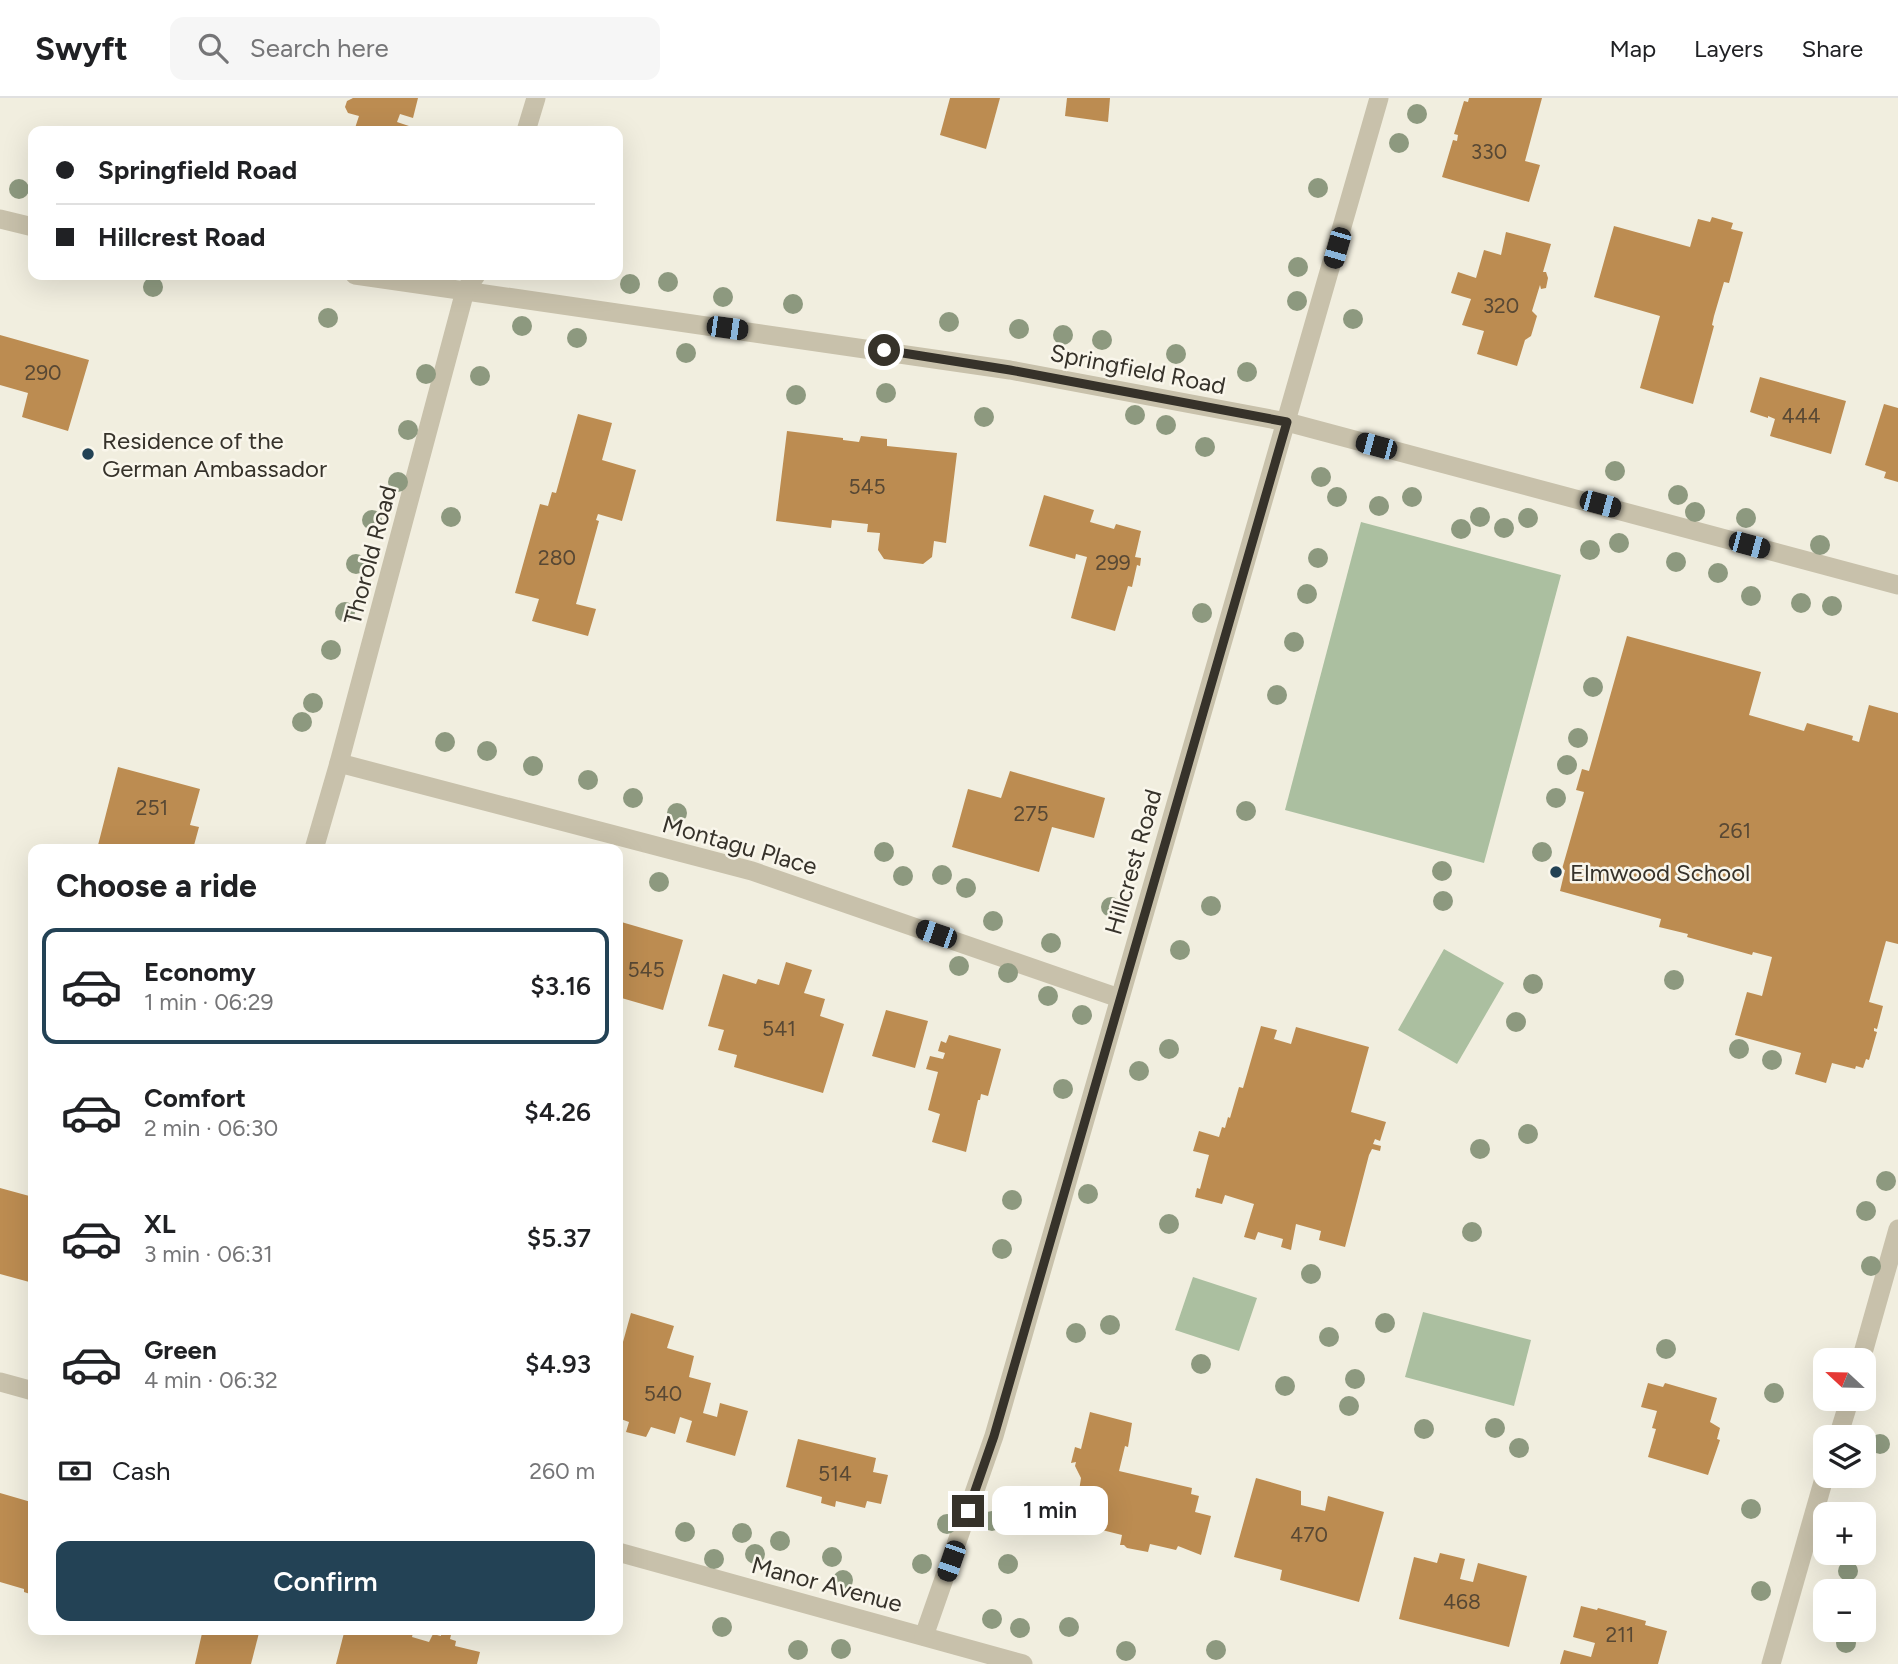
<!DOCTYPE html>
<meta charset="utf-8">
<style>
:root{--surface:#fff;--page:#f6f6f6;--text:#202124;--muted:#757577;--line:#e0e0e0;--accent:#234255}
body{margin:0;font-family:Figtree,sans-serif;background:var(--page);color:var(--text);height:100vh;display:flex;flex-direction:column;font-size:26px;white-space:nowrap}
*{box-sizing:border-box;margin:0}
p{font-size:23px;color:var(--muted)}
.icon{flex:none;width:38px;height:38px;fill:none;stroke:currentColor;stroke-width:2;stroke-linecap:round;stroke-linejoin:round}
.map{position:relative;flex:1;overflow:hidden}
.panel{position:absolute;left:28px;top:746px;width:595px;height:791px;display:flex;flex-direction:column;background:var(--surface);border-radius:14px;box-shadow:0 7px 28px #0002}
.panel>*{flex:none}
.top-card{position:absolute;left:28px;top:28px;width:595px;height:154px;border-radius:14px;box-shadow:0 7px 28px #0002;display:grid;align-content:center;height:154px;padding:0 28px;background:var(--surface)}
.needle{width:46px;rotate:292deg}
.controls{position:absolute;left:1813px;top:1250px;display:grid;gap:14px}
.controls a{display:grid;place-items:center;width:63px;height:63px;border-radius:14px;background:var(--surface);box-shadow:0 7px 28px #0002;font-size:35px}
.end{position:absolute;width:32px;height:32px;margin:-16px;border:9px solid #36322a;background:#fff;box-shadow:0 0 0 4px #fff}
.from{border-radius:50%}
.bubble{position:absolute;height:49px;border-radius:14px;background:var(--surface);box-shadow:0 7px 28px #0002;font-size:23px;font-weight:600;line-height:49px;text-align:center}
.car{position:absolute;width:21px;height:42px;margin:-21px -10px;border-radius:9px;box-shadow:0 0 5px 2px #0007;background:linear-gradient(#222 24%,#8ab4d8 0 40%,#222 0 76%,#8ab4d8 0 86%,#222 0)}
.top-card b{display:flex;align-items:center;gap:24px;height:66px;font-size:26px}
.top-card b+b{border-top:2px solid var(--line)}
.top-card i{width:18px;height:18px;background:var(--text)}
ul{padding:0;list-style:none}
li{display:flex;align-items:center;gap:21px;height:116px;margin:0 14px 10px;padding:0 14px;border:4px solid transparent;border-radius:14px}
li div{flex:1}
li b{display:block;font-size:26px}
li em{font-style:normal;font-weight:600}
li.selected{border-color:var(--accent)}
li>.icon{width:63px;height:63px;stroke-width:1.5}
h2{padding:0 28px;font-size:32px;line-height:84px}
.pay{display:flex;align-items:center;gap:18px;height:77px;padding:0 28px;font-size:26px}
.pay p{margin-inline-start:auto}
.button{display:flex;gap:14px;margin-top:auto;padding:14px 28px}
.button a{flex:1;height:80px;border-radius:14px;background:var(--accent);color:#fff;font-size:28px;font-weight:600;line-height:80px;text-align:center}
header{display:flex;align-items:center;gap:42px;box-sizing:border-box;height:98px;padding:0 35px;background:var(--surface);border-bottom:2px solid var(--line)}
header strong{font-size:33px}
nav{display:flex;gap:38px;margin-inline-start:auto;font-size:24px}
.search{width:490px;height:63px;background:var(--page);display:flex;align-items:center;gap:18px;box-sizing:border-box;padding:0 24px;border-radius:14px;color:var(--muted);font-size:26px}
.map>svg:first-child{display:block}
</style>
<header>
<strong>Swyft</strong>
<div class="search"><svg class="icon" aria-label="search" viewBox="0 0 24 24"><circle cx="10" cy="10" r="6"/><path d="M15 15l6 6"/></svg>Search here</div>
<nav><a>Map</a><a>Layers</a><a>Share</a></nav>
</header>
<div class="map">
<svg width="1898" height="1566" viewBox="0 0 1898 1566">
<rect width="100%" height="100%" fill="#f1eedf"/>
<g fill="#abbfa0">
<polygon points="1361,424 1561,477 1484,765 1285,712"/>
<polygon points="1444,851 1504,885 1457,966 1398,932"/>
<polygon points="1193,1179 1257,1200 1239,1253 1175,1232"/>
<polygon points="1423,1214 1531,1242 1514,1308 1405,1279"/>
</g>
<g fill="#bc8c51">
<polygon points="353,0 418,0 413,20 400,16 397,24 415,30 414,33 354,33 359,18 348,15 345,9 347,3"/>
<polygon points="950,0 1000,0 986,51 940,37"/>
<polygon points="1067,0 1110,0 1108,24 1065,18"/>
<polygon points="1469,0 1542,0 1525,63 1540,67 1529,104 1442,79 1453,42 1457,43 1458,37 1454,36 1464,3 1468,4"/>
<polygon points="1712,119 1733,125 1731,131 1743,134 1729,185 1724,184 1714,218 1712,227 1714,228 1693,306 1640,290 1660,218 1594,199 1614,128 1690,149 1698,121 1710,124"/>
<polygon points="1506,134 1551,146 1543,174 1546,174 1548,180 1546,190 1541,191 1540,187 1532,213 1537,218 1531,238 1525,242 1517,268 1477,256 1484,233 1462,227 1471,201 1451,195 1458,174 1476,180 1484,152 1501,157"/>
<polygon points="0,237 89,262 68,333 22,319 28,295 0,287"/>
<polygon points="1760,279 1846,303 1831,356 1770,338 1775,321 1768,318 1768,320 1750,314"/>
<polygon points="1884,306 1898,310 1898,384 1884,380 1886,374 1865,367"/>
<polygon points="578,316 612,325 602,362 636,372 622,423 598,416 596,422 599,423 576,506 596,511 588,538 532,523 539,501 515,495 540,406 548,408 552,394 556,395"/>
<polygon points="787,333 843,340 843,342 859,344 861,338 887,341 887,348 957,355 946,445 934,443 932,459 923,466 884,461 878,452 880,435 867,434 868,426 832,422 831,430 776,423"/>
<polygon points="1044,397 1094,412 1090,424 1114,431 1116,426 1141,433 1135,459 1141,460 1140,468 1137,467 1132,489 1128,488 1115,533 1071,520 1087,459 1076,456 1075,461 1029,448"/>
<polygon points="1627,538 1761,574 1749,617 1804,633 1807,625 1853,638 1852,642 1859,644 1869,607 1898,615 1898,846 1886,843 1869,904 1883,908 1877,931 1874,930 1874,933 1877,934 1869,962 1866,961 1863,970 1856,968 1855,971 1832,965 1826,985 1795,976 1801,955 1735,937 1747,894 1762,898 1772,859 1753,854 1752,857 1687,839 1688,836 1659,829 1661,821 1560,793 1565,772 1562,771 1584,694 1576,692 1582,671 1589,673"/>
<polygon points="118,669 200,691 190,727 199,729 193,751 97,751"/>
<polygon points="1010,673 1105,700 1094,740 1052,729 1039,774 952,749 968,691 1001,700"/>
<polygon points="618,823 683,842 663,912 618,899"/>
<polygon points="786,864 812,872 804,895 825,901 820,918 844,926 823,995 734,969 737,957 718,952 724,932 708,928 723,876 756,886 758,881 779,887"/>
<polygon points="886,912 928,923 915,970 872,958"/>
<polygon points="1261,928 1277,932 1274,941 1291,946 1296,929 1369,949 1351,1014 1386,1024 1380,1043 1375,1041 1373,1046 1381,1048 1380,1053 1372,1051 1369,1057 1345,1149 1319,1142 1321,1133 1296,1126 1291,1152 1281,1149 1283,1141 1258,1134 1255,1142 1244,1139 1254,1106 1225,1097 1222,1106 1195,1099 1197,1090 1200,1091 1209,1057 1193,1053 1199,1033 1219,1039 1222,1029 1225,1030 1228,1019 1230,1020 1239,989 1243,990"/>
<polygon points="949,937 1001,951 988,998 981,996 980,1002 978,1002 966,1054 932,1044 940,1016 928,1012 938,974 926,971 930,958 943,961 945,955 938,953 941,943 946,945"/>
<polygon points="0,1090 33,1099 33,1185 0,1176"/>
<polygon points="631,1215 674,1228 667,1250 694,1258 689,1279 711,1285 703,1315 717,1319 720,1305 748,1313 735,1358 686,1344 692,1323 680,1319 675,1336 651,1329 646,1339 626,1334 629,1324 618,1320 618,1262"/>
<polygon points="1648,1285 1663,1289 1665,1285 1717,1300 1710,1324 1720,1330 1717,1341 1720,1342 1708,1377 1648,1359 1656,1331 1652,1330 1657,1313 1641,1309"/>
<polygon points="1090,1314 1132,1325 1128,1349 1125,1348 1119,1373 1192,1390 1191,1396 1199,1398 1195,1414 1211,1418 1201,1457 1178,1448 1176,1452 1150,1446 1148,1454 1127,1450 1124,1447 1120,1447 1122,1437 1078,1426 1086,1395 1079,1393 1081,1380 1075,1368 1076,1364 1071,1365 1075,1349 1081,1351"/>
<polygon points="798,1341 876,1360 873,1374 888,1377 881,1406 867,1403 865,1410 836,1403 835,1409 821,1405 822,1399 786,1389"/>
<polygon points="1256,1380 1301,1393 1301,1407 1325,1413 1328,1398 1384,1414 1359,1504 1280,1482 1282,1472 1234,1459"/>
<polygon points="0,1395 31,1404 28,1415 33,1416 33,1497 24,1494 24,1491 0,1484"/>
<polygon points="1440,1455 1465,1461 1460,1481 1473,1484 1478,1465 1527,1478 1509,1549 1399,1521 1414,1459 1437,1465"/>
<polygon points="1581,1508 1597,1512 1598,1510 1646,1523 1645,1527 1667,1533 1658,1566 1560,1566 1564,1552 1591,1559 1595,1545 1573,1539"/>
<polygon points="203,1531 260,1531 251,1566 195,1566"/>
<polygon points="345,1531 414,1531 412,1539 429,1544 433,1536 441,1538 441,1536 451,1537 450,1541 456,1543 455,1548 480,1554 477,1566 336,1566"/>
</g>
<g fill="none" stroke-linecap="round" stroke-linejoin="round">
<g stroke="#c8c1ab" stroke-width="19">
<polyline points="526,33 536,0"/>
<polyline points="0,121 33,129"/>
<polyline points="355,177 1010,272 1287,324 1898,487"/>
<polyline points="339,665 752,773 1119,900"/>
<polyline points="314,751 339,665 465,193 476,177"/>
<polyline points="1861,1262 1898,1131"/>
<polyline points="0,1284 33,1293"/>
<polyline points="1838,1339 1850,1300"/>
<polyline points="618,1454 1023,1566"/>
<polyline points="924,1538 994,1338 1379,0"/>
<polyline points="1771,1566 1825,1377"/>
</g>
</g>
<g fill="#8d997f">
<circle cx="1417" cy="16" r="10"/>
<circle cx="1399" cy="45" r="10"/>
<circle cx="1318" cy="90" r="10"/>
<circle cx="19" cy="91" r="10"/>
<circle cx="1298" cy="169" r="10"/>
<circle cx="668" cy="184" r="10"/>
<circle cx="630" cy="186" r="10"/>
<circle cx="153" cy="189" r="10"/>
<circle cx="723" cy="199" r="10"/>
<circle cx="1297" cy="203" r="10"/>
<circle cx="793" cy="206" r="10"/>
<circle cx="328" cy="220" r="10"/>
<circle cx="1353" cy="221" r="10"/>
<circle cx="949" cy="224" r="10"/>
<circle cx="522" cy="228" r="10"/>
<circle cx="1019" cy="231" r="10"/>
<circle cx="1063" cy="237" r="10"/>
<circle cx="577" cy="240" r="10"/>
<circle cx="1102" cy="242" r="10"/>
<circle cx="686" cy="255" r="10"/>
<circle cx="1176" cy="256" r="10"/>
<circle cx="1247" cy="274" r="10"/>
<circle cx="426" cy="276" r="10"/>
<circle cx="480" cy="278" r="10"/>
<circle cx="886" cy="295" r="10"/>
<circle cx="796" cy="297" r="10"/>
<circle cx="1135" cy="317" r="10"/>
<circle cx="984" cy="319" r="10"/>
<circle cx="1166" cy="327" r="10"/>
<circle cx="408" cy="332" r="10"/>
<circle cx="1205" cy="349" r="10"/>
<circle cx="1615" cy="373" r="10"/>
<circle cx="1321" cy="379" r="10"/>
<circle cx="398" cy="384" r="10"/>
<circle cx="1678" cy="397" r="10"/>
<circle cx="1337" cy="399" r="10"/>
<circle cx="1412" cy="399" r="10"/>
<circle cx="1379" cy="408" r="10"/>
<circle cx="1695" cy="414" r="10"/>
<circle cx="451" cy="419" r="10"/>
<circle cx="1480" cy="419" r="10"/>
<circle cx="1528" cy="420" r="10"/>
<circle cx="1746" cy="420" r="10"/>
<circle cx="372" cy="422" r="10"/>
<circle cx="1504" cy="430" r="10"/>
<circle cx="1461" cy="431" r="10"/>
<circle cx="1619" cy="445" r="10"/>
<circle cx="1820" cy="447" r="10"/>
<circle cx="1590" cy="452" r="10"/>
<circle cx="1318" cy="460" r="10"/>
<circle cx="1676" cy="464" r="10"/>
<circle cx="356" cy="466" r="10"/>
<circle cx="1718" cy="475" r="10"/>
<circle cx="1307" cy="496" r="10"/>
<circle cx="1751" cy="498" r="10"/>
<circle cx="1801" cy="505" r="10"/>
<circle cx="1832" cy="508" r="10"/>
<circle cx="345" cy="514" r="10"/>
<circle cx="1202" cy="515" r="10"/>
<circle cx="1294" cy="544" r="10"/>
<circle cx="331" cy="552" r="10"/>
<circle cx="1593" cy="589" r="10"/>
<circle cx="1277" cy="597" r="10"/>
<circle cx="313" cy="605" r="10"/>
<circle cx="302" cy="624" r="10"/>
<circle cx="1578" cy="640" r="10"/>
<circle cx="445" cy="644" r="10"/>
<circle cx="487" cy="653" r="10"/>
<circle cx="1567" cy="667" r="10"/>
<circle cx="533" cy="668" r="10"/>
<circle cx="588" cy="682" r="10"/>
<circle cx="633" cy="700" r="10"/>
<circle cx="1556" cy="700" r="10"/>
<circle cx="1246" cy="713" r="10"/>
<circle cx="677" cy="715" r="10"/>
<circle cx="884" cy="754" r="10"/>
<circle cx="1542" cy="754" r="10"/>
<circle cx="1442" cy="773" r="10"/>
<circle cx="942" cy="777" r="10"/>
<circle cx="903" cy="778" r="10"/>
<circle cx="659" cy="784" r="10"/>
<circle cx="966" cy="790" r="10"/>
<circle cx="1443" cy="803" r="10"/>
<circle cx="1211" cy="808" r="10"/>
<circle cx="1111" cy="809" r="10"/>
<circle cx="993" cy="823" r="10"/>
<circle cx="1051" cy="845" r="10"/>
<circle cx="1180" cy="852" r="10"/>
<circle cx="959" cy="868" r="10"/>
<circle cx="1008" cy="875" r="10"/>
<circle cx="1674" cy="882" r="10"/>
<circle cx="1533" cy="886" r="10"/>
<circle cx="1048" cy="898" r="10"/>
<circle cx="1082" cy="917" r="10"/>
<circle cx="1516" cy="924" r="10"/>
<circle cx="1169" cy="951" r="10"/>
<circle cx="1739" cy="951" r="10"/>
<circle cx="1772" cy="962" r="10"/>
<circle cx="1139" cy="973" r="10"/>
<circle cx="1063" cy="991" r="10"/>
<circle cx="1528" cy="1036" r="10"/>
<circle cx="1480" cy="1051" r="10"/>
<circle cx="1886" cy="1083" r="10"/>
<circle cx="1088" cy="1096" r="10"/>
<circle cx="1012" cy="1102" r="10"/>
<circle cx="1866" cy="1113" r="10"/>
<circle cx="1169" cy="1126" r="10"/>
<circle cx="1472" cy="1134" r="10"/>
<circle cx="1002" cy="1151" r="10"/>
<circle cx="1871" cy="1168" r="10"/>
<circle cx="1311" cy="1176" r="10"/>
<circle cx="1385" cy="1225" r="10"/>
<circle cx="1110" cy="1227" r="10"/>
<circle cx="1076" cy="1235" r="10"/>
<circle cx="1329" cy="1239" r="10"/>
<circle cx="1666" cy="1251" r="10"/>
<circle cx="1201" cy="1266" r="10"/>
<circle cx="1355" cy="1281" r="10"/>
<circle cx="1285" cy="1288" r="10"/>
<circle cx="1774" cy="1295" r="10"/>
<circle cx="1349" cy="1308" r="10"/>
<circle cx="1495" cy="1330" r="10"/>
<circle cx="1424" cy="1331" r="10"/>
<circle cx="1880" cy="1346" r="10"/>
<circle cx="1519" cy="1350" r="10"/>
<circle cx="1751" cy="1411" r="10"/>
<circle cx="992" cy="1423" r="10"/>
<circle cx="947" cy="1426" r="10"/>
<circle cx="685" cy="1434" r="10"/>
<circle cx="742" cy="1435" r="10"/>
<circle cx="780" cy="1443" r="10"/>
<circle cx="755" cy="1456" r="10"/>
<circle cx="832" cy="1459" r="10"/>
<circle cx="714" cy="1461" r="10"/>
<circle cx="922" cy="1466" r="10"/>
<circle cx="1008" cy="1466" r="10"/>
<circle cx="1848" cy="1473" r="10"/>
<circle cx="843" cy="1482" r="10"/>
<circle cx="1761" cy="1493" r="10"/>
<circle cx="992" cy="1521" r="10"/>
<circle cx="722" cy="1529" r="10"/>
<circle cx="1069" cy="1529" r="10"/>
<circle cx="1020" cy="1530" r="10"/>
<circle cx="1846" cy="1545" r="10"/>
<circle cx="841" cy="1551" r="10"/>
<circle cx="798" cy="1552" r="10"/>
<circle cx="1216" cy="1552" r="10"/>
<circle cx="1126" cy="1553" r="10"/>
</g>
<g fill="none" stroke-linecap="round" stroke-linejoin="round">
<polyline stroke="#36322a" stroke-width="9" points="884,252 1010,272 1287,324 994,1338 968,1413"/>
</g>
<g fill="#234255" stroke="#f9f6eb" stroke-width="2.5">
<circle cx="88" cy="356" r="7"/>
<circle cx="1556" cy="774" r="7"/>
</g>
<g text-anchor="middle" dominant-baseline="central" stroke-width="5" stroke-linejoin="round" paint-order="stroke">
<g font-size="21" fill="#584834">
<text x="1489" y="53">330</text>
<text x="1501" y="207">320</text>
<text x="43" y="274">290</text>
<text x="1801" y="317">444</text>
<text x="867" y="388">545</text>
<text x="557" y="459">280</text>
<text x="1113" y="464">299</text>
<text x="152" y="709">251</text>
<text x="1031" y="715">275</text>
<text x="1735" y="732">261</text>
<text x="646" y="871">545</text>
<text x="779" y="930">541</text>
<text x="663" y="1295">540</text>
<text x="835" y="1375">514</text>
<text x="1309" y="1436">470</text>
<text x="1462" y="1503">468</text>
<text x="1620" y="1536">211</text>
</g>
<g font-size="24" fill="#36322a" stroke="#f9f6eb">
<text transform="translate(1138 271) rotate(11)">Springfield Road</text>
<text transform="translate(370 457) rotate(-75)">Thorold Road</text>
<text transform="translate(740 747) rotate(16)">Montagu Place</text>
<text transform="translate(1133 764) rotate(-74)">Hillcrest Road</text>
<text transform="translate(827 1486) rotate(15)">Manor Avenue</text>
</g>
<g font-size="24" fill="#36322a" stroke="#f9f6eb" text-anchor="start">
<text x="102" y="342">Residence of the<tspan x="102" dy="28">German Ambassador</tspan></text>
<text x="1570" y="774">Elmwood School</text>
</g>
</g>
</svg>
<div class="controls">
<a><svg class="needle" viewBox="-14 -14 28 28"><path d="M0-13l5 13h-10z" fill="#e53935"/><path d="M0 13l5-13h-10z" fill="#757577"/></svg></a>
<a><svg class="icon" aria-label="layers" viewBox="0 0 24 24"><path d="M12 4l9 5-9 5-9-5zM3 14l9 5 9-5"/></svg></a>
<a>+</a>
<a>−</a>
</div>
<i class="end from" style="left:884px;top:252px"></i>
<i class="end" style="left:968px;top:1413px"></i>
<div class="bubble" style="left:992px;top:1388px;width:116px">1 min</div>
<i class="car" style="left:1337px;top:150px;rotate:196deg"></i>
<i class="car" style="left:727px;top:230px;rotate:98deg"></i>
<i class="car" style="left:1376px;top:348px;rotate:285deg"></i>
<i class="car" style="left:1600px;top:406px;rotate:105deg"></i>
<i class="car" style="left:1749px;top:447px;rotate:105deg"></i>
<i class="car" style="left:936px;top:836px;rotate:289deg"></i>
<i class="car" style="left:951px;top:1463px;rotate:199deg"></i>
<div class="top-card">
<b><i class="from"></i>Springfield Road</b>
<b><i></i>Hillcrest Road</b>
</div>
<section class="panel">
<h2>Choose a ride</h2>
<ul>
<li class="selected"><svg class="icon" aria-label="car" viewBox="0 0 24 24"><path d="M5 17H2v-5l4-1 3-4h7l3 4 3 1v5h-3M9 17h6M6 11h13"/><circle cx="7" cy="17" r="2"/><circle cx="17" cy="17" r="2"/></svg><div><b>Economy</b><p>1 min · 06:29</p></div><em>$3.16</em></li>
<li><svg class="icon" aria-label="car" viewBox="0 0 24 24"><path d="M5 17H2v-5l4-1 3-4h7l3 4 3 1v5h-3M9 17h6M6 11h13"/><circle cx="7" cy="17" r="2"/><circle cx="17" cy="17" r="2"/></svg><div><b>Comfort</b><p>2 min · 06:30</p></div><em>$4.26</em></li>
<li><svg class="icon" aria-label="car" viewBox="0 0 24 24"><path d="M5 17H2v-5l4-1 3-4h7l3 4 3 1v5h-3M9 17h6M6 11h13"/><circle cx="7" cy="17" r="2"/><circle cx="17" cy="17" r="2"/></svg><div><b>XL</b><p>3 min · 06:31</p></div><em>$5.37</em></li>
<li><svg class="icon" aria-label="car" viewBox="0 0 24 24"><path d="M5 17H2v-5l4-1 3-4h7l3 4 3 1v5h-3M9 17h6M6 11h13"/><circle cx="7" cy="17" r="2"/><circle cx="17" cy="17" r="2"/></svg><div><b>Green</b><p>4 min · 06:32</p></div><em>$4.93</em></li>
</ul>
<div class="pay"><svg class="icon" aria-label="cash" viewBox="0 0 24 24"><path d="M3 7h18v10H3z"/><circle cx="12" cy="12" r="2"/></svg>Cash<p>260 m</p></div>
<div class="button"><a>Confirm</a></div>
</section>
</div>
